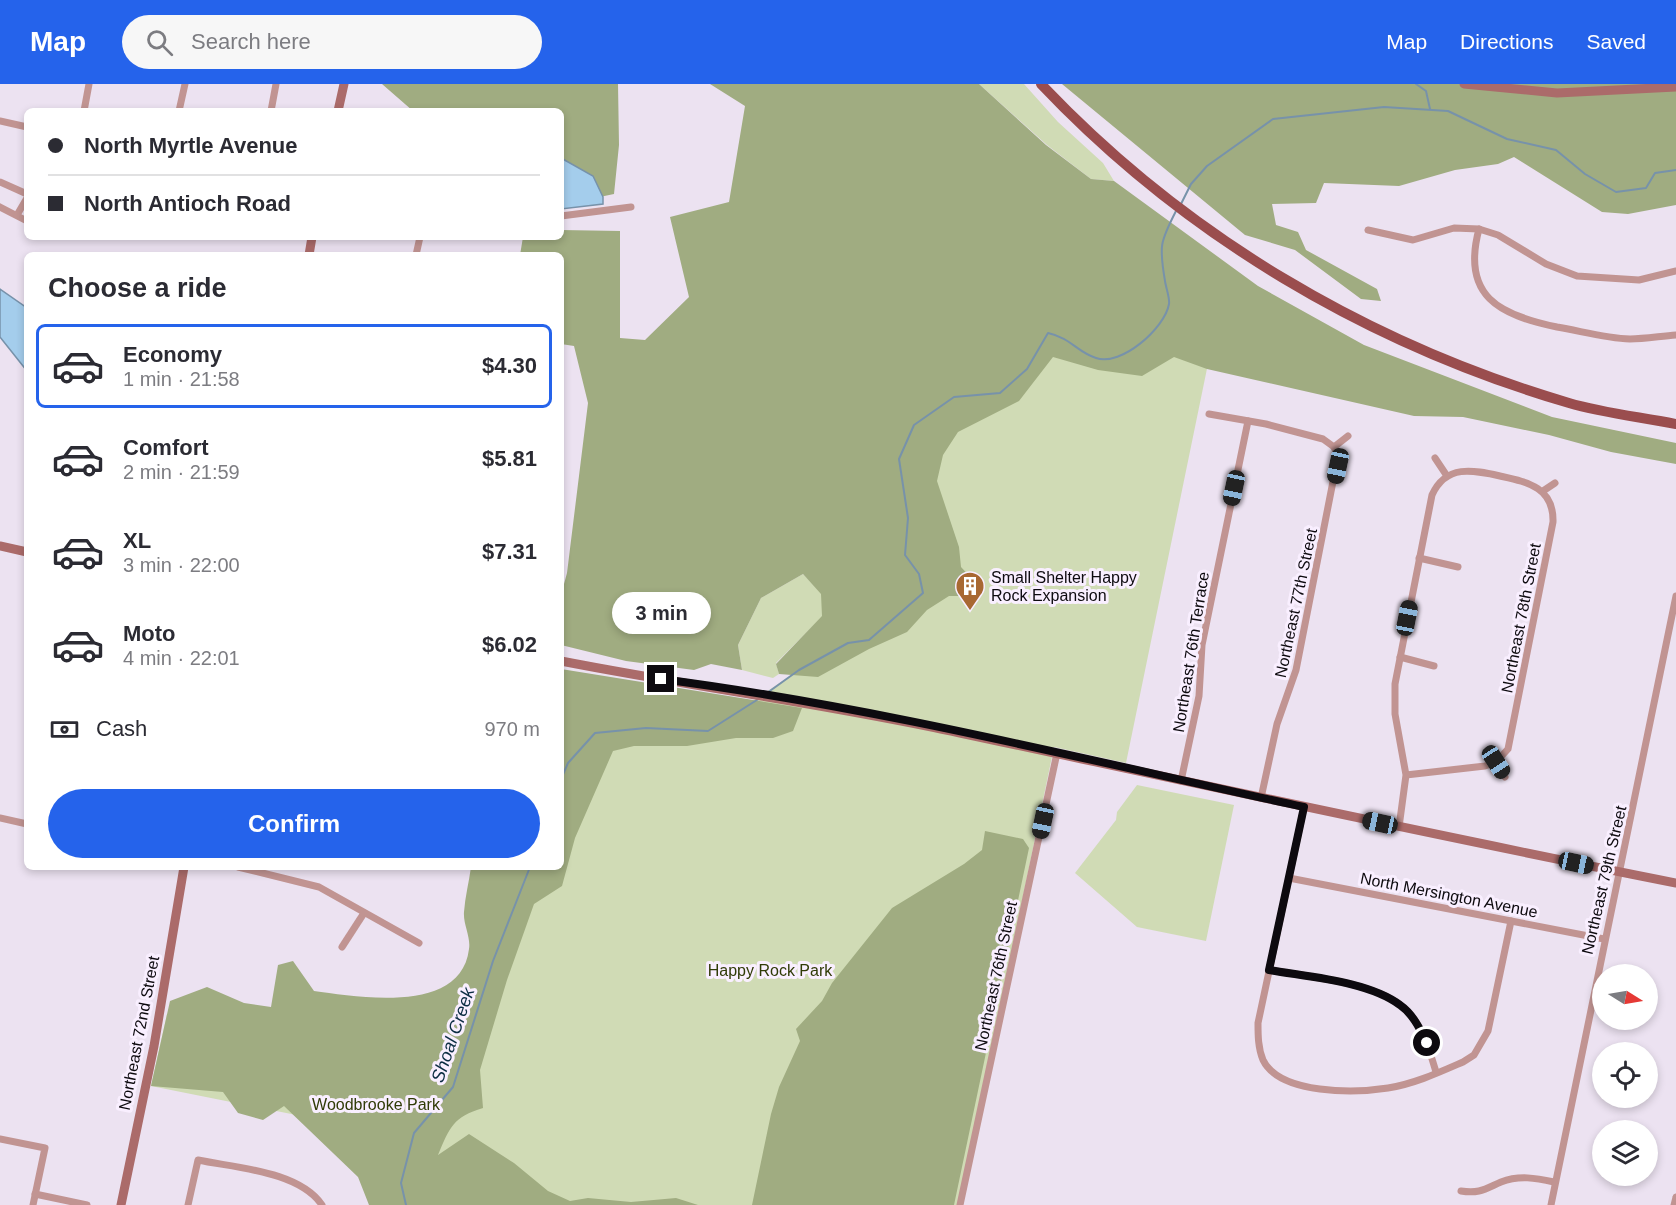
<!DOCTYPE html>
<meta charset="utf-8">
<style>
:root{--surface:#fff;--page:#f7f7f7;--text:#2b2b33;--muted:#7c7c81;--line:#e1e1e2;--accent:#2563eb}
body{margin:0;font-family:Helvetica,sans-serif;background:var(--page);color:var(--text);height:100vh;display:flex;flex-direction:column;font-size:22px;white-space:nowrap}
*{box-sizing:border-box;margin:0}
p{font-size:20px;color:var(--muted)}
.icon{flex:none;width:33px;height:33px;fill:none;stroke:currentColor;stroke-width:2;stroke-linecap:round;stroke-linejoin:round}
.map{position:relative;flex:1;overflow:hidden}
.side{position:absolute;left:24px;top:168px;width:540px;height:618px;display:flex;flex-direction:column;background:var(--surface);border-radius:9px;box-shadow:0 3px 9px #0003}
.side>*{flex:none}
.guide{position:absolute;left:24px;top:24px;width:540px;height:132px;border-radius:9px;box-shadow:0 3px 9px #0003;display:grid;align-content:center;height:132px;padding:0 24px;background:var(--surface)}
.needle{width:39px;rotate:101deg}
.fabs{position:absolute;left:1592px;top:880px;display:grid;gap:12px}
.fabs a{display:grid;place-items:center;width:66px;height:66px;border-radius:50%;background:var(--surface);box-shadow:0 3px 9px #0003;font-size:30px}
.end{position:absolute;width:27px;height:27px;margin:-14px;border:8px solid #0d0a0f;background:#fff;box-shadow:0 0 0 3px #fff}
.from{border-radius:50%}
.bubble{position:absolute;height:42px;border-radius:21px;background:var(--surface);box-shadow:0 3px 9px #0003;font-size:20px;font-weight:600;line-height:42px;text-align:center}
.car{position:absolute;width:18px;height:36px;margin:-18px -9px;border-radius:8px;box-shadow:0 0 4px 2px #0007;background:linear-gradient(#222 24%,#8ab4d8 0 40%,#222 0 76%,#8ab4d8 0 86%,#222 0)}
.guide b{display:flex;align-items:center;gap:21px;height:57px;font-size:22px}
.guide b+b{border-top:2px solid var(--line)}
.guide i{width:15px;height:15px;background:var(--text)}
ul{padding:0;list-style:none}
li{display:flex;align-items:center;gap:18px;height:84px;margin:0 12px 9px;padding:0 12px;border:3px solid transparent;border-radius:9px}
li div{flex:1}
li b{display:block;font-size:22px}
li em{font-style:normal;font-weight:600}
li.active{border-color:var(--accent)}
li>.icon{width:54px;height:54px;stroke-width:1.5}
h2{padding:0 24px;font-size:27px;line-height:72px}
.pay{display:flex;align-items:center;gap:15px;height:66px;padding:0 24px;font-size:22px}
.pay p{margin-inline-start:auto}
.cta{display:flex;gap:12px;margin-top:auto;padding:12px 24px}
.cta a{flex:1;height:69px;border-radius:36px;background:var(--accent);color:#fff;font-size:24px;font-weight:600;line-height:69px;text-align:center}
header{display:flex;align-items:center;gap:36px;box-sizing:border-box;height:84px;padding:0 30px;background:var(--accent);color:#fff}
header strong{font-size:28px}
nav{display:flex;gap:33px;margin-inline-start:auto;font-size:21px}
.search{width:420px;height:54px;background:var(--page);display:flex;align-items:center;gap:15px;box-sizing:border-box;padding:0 21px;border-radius:33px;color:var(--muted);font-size:22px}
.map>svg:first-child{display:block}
</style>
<header>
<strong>Map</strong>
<div class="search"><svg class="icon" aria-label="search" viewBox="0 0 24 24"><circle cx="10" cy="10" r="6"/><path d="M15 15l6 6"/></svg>Search here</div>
<nav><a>Map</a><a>Directions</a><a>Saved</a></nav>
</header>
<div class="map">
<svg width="1676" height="1121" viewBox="0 0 1676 1121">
<rect width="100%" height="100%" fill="#ece2f1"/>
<g fill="#d0dbb5">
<polygon points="979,0 1024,0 1058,38 1103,79 1114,97 1091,95 1047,61"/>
<polygon points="1225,197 1126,679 1054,663 959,1121 406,1121 331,1038 151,1002 167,930 457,986 527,783 561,783 595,649 708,647 799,586 899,375 1048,249"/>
<polygon points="803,490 822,510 823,532 776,579 779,590 773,594 742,586 738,561 761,514"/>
<polygon points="1137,701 1234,721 1206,857 1137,843 1075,789 1116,736 1117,728"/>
</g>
<g fill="#a0ac81">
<polygon points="382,0 618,0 619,61 614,110 561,121 561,27 413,27"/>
<polygon points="710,0 979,0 1046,61 1091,95 1114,97 1258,202 1364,261 1552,333 1676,359 1676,380 1611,368 1549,351 1463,333 1414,332 1207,285 1174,273 1142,292 1098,286 1053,273 1019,317 958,348 943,371 937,397 959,463 961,483 974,497 972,512 949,512 927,526 907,548 869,565 818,593 779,590 776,580 822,532 821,510 803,490 761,514 738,561 742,586 711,580 694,586 626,577 561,561 561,511 567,489 588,319 574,262 561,260 561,171 520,171 523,153 561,153 561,146 620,147 620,254 645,256 689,213 670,133 729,118 745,22"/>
<polygon points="1062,0 1676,0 1676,121 1628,130 1602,128 1514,73 1498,80 1455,86 1399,102 1324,99 1316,119 1272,120 1276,141 1298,148 1306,166 1377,205 1381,217 1361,215 1295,166 1245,151"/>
<path d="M 561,585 L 802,624 L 793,647 L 773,654 L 736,654 L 687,662 L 634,662 L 613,667 L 575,754 L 562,802 L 534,820 L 507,896 L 480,986 L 483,1024 C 453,1033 450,1043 438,1071 L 469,1050 L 514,1079 L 548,1107 L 570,1117 L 588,1114 L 631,1118 L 676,1114 L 698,1121 L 369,1121 L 358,1093 L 284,1022 L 263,1036 L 238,1029 L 223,1008 L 151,1002 L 170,917 L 207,903 L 244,919 L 271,923 L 278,881 L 293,877 L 314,907 C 358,913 461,931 469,865 C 471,853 463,840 464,828 C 465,813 469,798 471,783 L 561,783 Z"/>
<polygon points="985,747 1023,755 1029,764 954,1121 752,1121 771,1030 779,1003 800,957 796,945 822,917 832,899 892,824 964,780 982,766"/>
</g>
<g fill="#a4cdec" stroke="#7792aa" stroke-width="1.5">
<polygon points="561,74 593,92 603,113 603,120 561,125"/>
<polygon points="0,205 27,224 27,287 0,253"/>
</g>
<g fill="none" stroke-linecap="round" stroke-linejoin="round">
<g stroke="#7792aa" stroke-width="2">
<polyline points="1416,0 1426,7 1430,25"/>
<polyline points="1181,120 1191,100 1207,82 1273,35 1384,23 1448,27 1507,55 1556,66 1585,90 1616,108 1646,104 1655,89 1676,86"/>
<path d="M 767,609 L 799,586 L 848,559 L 869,556 L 923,509 L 919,490 L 905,471 L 908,434 L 899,375 L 914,341 L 954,313 L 1000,309 L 1027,285 L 1048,249 C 1071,254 1077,268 1096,274 C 1121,283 1165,244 1169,220 C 1170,214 1166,204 1165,197 C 1159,162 1160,158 1176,127"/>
<polyline points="561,695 568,679 595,649 646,644 708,647 760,614"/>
<polyline points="406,1121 401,1099 414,1049 453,1003 493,877 530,783"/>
</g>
<g stroke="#c19492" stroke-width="7">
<polyline points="84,27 89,0"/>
<polyline points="179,27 185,0"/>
<polyline points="271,27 276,0"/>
<polyline points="0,37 27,43"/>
<polyline points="0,98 27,110"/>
<polyline points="0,123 27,137"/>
<polyline points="17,131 27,114"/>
<polyline points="561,132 631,123"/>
<path d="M 1479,145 C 1461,212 1499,231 1557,243 C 1581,247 1605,254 1630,255 C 1645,255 1661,252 1676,251"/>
<polyline points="1368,146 1413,156 1454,144 1479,145 1498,151 1546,180 1577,192 1639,196 1676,187"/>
<polyline points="416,171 420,153"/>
<polyline points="1209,330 1266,340 1323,355 1334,363 1338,372 1296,586 1277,640 1261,714"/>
<polyline points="1334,363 1348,352"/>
<polyline points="1435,374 1447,392"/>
<polyline points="1543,407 1555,399"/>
<polyline points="1419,474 1458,483"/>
<polyline points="1400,573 1434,582"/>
<polyline points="1496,678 1505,693"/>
<polyline points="1181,697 1199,612 1202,561 1248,337"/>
<path d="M 1304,723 L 1258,939 C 1258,951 1258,964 1263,976 C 1280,1011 1356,1009 1388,1004 C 1414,1000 1440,988 1463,978 L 1474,971 L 1488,947 L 1511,837"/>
<polyline points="0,734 27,740"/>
<path d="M 1399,743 L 1406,691 L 1395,630 L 1395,600 L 1432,411 C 1446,380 1473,386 1500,392 C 1527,398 1554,403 1553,438 L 1508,665 L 1496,678 L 1485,682 L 1406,691"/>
<polyline points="238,783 319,803 419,859"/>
<polyline points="1289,794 1604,855"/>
<polyline points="342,863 364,829"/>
<path d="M 1269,886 C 1308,893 1383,898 1409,929 C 1424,946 1430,968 1436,988"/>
<polyline points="0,1055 45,1064 33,1121"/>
<path d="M 1461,1107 C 1479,1110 1485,1105 1501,1098 C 1519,1091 1536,1094 1554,1098"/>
<polyline points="35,1110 87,1121"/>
<path d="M 188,1121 L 198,1076 C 236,1084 299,1087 322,1121"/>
<polyline points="960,1121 1057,669"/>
<polyline points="1551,1121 1676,512"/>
<polyline points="1674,1121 1676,1113"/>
</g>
<g stroke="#ab6b6a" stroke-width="9">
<polyline points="1464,0 1557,9 1676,3"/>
<polyline points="338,27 344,0"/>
<polyline points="309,171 312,153"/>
<polyline points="0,462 27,468"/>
<path d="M 561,577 C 694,603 828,620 960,649 C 1199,700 1437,752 1676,799"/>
<polyline points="121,1121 154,962 184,783"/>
</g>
<path stroke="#9a4d4e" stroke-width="10" d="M 1041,0 C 1185,152 1368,260 1569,319 C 1603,329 1641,333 1676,340"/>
</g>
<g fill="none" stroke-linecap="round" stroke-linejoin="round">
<path stroke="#0d0a0f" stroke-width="8" d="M 661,595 C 877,623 1091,677 1304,723 L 1269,886 C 1308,893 1368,897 1400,921 C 1413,930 1420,945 1427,959"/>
</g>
<defs>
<g id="building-pin" transform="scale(1.5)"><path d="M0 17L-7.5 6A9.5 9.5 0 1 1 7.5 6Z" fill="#a86832" stroke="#f9efff"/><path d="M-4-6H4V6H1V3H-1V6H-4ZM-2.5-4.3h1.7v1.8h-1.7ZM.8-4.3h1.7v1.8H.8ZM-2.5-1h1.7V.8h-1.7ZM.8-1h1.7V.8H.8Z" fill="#fff"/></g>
</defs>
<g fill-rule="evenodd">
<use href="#building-pin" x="970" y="502"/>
</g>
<g text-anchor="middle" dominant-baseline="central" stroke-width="6" stroke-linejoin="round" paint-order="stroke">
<g font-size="16" fill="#0d0a0f" stroke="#f9efff" text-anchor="start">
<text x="991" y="493">Small Shelter Happy<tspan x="991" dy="18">Rock Expansion</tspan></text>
</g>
<g font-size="16" fill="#0d0a0f" stroke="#f9efff">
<text transform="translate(1296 519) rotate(-78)">Northeast 77th Street</text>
<text transform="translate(1521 534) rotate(-79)">Northeast 78th Street</text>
<text transform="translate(1191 568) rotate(-81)">Northeast 76th Terrace</text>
<text transform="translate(1604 796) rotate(-77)">Northeast 79th Street</text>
<text transform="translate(1449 811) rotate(11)">North Mersington Avenue</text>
<text transform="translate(996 892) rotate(-78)">Northeast 76th Street</text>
<text transform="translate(139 949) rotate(-79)">Northeast 72nd Street</text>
</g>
<g font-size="16" fill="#303b07" stroke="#f9efff">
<text x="770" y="886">Happy Rock Park</text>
<text x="376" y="1020">Woodbrooke Park</text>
</g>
<g font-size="18" font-style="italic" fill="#0c2d43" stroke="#f9efff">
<text transform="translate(453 951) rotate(-71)">Shoal Creek</text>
</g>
</g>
</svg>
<div class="fabs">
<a><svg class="needle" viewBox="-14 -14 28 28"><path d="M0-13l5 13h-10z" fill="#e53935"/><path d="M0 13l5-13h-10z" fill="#7c7c81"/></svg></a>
<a><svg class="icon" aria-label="locate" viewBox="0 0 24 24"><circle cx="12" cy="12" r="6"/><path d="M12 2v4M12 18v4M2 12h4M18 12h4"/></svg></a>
<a><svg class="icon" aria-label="layers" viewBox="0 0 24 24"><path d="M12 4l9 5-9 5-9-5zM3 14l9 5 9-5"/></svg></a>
</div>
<i class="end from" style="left:1427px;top:959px"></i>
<i class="end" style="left:661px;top:595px"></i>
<div class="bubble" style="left:612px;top:508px;width:99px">3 min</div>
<i class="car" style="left:1338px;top:382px;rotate:192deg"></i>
<i class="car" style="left:1234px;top:404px;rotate:192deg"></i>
<i class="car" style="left:1407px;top:534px;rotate:11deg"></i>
<i class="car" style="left:1496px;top:678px;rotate:147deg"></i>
<i class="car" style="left:1043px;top:737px;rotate:192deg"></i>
<i class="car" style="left:1380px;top:739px;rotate:282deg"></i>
<i class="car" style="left:1576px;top:779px;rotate:102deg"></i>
<div class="guide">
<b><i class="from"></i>North Myrtle Avenue</b>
<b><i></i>North Antioch Road</b>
</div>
<section class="side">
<h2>Choose a ride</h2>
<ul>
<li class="active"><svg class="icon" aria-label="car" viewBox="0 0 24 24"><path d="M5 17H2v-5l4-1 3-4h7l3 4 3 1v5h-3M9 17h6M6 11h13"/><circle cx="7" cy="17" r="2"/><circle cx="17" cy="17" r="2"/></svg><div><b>Economy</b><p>1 min · 21:58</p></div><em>$4.30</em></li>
<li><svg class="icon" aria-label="car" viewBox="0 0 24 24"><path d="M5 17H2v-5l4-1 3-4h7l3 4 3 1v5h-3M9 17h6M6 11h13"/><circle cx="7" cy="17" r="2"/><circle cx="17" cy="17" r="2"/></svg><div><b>Comfort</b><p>2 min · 21:59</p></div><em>$5.81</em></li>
<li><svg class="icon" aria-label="car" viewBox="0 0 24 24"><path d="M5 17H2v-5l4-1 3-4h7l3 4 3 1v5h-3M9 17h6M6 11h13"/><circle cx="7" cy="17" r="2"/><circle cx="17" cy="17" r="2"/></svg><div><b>XL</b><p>3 min · 22:00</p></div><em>$7.31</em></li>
<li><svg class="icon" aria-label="car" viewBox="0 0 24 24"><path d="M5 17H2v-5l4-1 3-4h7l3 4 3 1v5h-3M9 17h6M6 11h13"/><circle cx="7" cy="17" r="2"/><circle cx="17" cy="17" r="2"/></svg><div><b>Moto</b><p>4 min · 22:01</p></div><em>$6.02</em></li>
</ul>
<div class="pay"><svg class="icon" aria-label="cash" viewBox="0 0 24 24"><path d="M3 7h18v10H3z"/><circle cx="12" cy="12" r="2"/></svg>Cash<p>970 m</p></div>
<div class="cta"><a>Confirm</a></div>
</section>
</div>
